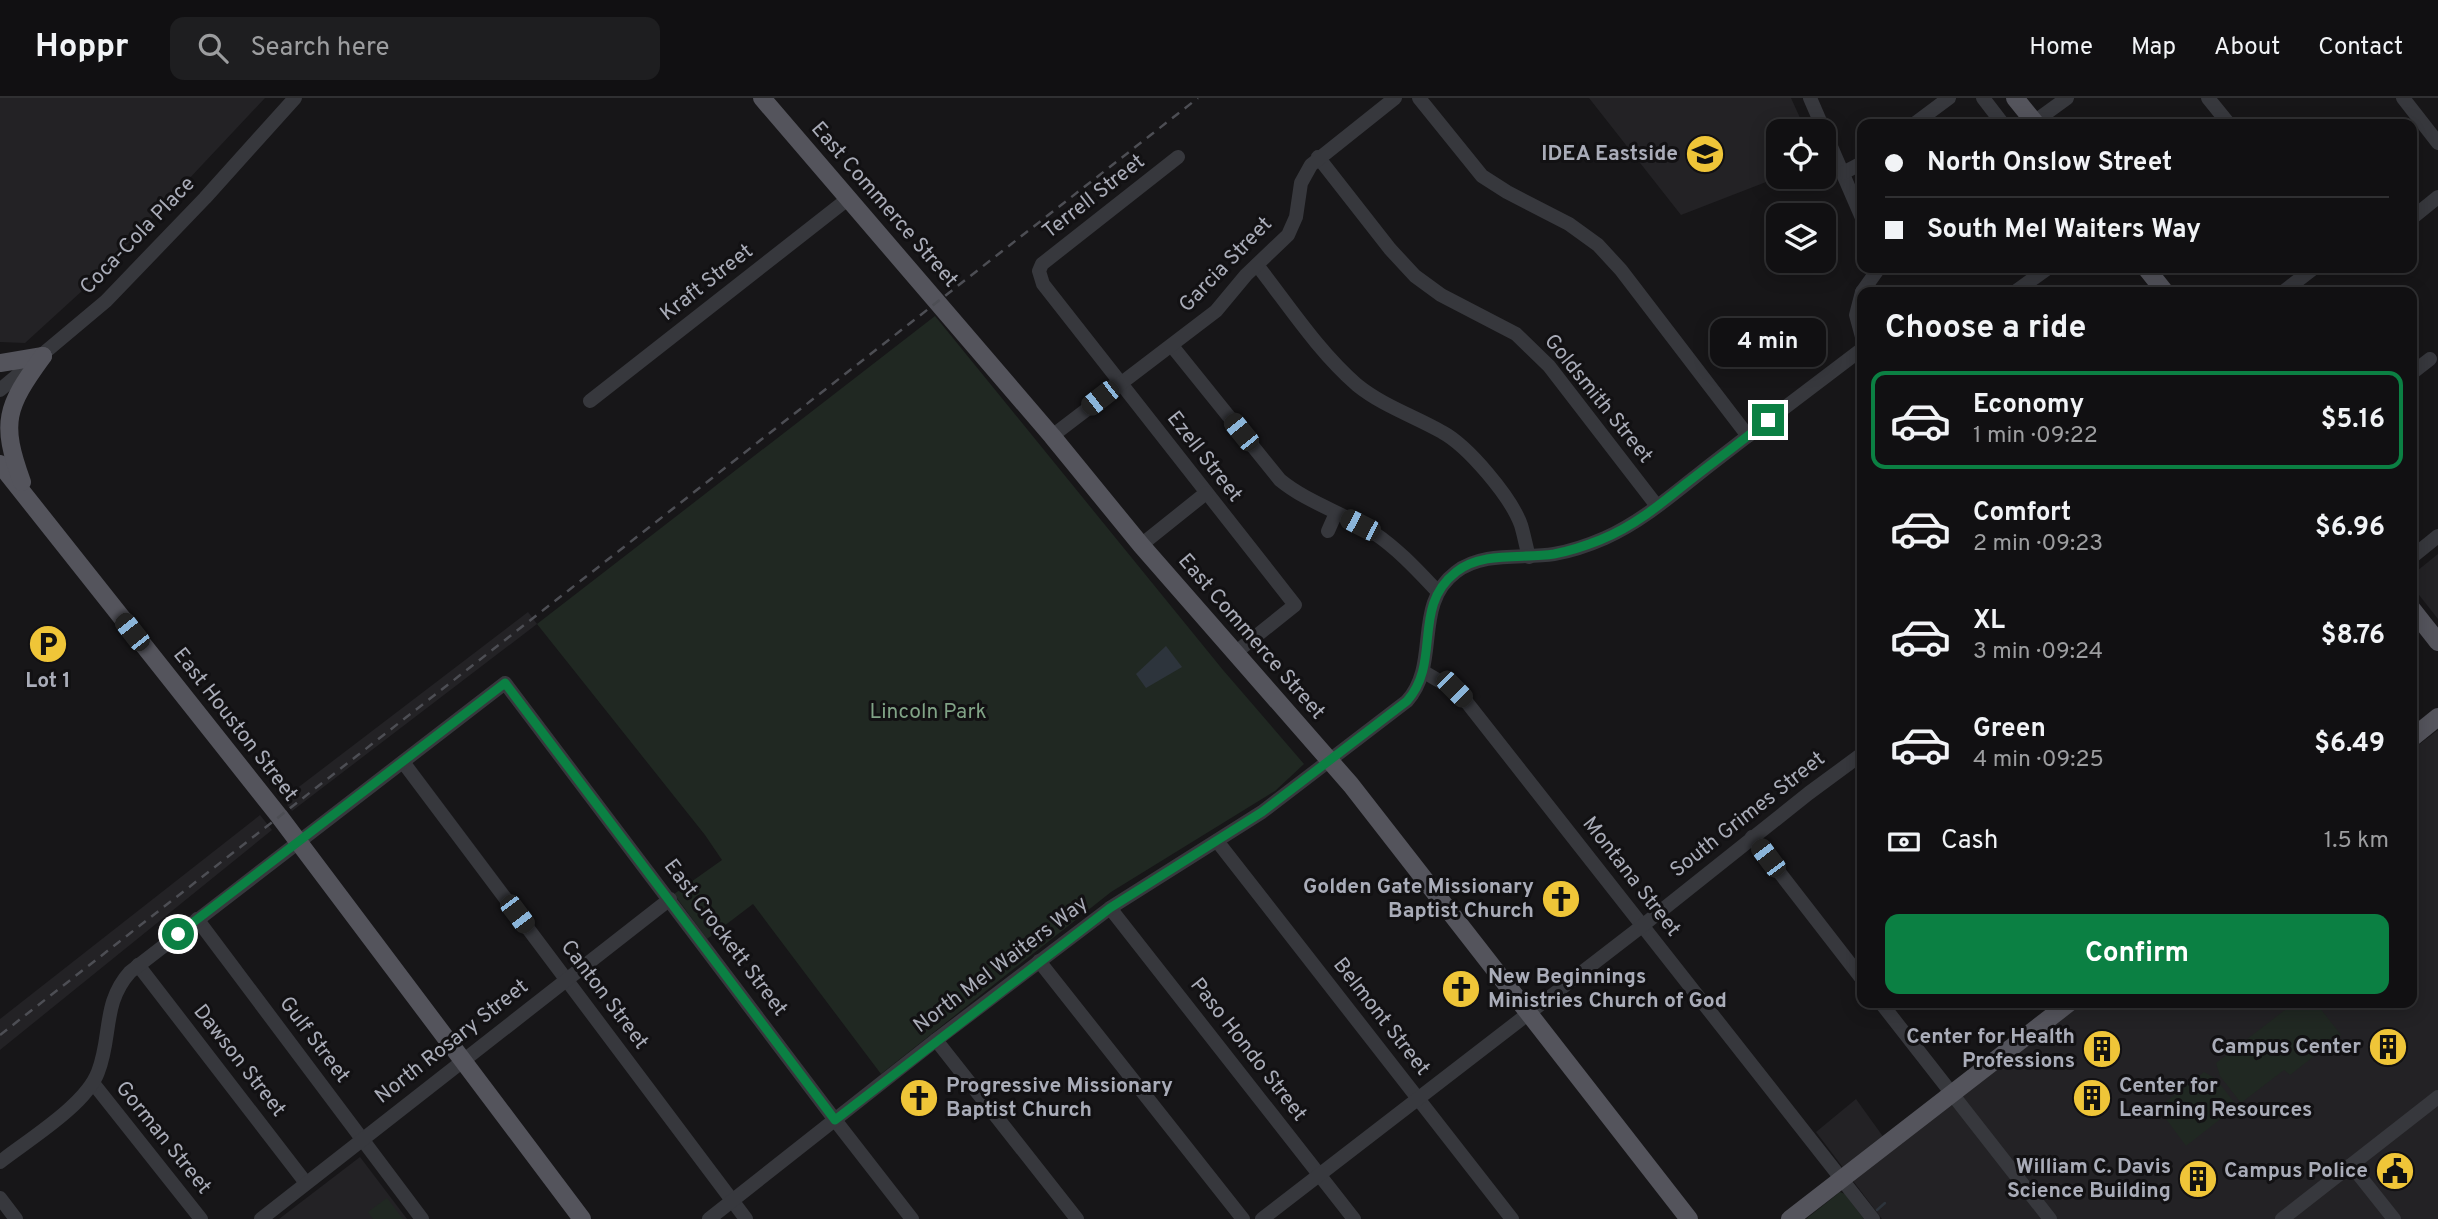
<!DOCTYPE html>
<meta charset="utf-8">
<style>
:root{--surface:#111012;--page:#1e1e20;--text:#f1f3f6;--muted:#9c9d9f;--line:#303032;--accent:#0b8043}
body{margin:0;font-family:Overpass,sans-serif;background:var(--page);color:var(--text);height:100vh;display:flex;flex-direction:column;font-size:26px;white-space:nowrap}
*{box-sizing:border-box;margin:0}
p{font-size:23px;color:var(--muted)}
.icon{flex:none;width:38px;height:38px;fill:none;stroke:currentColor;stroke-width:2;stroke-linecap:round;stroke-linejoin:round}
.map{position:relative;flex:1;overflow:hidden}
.panel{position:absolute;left:1857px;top:189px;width:560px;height:721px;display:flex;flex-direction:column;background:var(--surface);border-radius:14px;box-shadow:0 4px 18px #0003,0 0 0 2px var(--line)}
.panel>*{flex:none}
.top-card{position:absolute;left:1857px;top:21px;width:560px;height:154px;border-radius:14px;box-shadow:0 4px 18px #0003,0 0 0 2px var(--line);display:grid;align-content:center;height:154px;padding:0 28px;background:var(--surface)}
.tools{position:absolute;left:1766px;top:21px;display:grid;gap:14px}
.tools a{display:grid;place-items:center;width:70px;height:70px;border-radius:14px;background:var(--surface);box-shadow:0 4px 18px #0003,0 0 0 2px var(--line);font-size:35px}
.end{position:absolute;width:32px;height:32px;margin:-16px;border:9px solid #0b8043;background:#fff;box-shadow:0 0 0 4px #fff}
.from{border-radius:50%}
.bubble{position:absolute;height:49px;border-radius:14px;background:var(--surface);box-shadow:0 4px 18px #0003,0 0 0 2px var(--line);font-size:23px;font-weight:700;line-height:49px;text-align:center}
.car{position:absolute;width:21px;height:42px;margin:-21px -10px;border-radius:9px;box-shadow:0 0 5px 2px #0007;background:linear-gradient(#222 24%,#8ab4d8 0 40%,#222 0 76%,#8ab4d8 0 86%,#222 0)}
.top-card b{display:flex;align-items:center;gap:24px;height:66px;font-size:26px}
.top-card b+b{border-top:2px solid var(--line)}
.top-card i{width:18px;height:18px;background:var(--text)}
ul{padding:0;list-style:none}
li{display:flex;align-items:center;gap:21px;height:98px;margin:0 14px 10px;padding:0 14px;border:4px solid transparent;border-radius:14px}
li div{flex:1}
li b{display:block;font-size:26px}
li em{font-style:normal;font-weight:700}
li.active{border-color:var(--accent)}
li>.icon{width:63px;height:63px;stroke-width:1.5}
h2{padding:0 28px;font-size:32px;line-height:84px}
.pay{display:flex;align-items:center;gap:18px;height:77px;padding:0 28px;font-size:26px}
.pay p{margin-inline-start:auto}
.cta{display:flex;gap:14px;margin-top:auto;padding:14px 28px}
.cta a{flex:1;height:80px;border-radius:14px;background:var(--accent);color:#fff;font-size:28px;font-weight:700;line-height:80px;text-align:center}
header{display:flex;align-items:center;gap:42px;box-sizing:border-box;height:98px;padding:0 35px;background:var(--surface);border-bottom:2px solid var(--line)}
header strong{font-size:33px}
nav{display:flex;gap:38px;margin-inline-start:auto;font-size:24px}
.search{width:490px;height:63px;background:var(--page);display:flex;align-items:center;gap:18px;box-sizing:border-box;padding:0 24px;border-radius:14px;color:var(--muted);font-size:26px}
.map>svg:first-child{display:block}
</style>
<header>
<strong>Hoppr</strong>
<div class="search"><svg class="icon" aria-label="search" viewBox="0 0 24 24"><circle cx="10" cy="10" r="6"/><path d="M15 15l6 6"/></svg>Search here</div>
<nav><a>Home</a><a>Map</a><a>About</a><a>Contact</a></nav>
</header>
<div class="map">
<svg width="2438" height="1121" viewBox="0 0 2438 1121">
<rect width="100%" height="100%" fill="#171618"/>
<g fill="#232225">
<polygon points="0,0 265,0 94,182 25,245 0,244"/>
<polygon points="1589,0 1791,0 1806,33 1778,33 1779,79 1681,117"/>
<polygon points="2438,456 2438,521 2412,488 2412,477"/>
<polygon points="528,514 537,526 292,713 283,701"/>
<polygon points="2438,632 2438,1121 1882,1121 1816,1034 1856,1001 1892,1051 2064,905 2412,905 2412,652"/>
<polygon points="260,717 272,732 0,952 0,921"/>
<polygon points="360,1059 407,1121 279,1121"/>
</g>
<g fill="#202822">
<polygon points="935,218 1223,572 1304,666 1275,693 1111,794 881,976 753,806 707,841 674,796 722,762 705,737 537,526"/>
<polygon points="2294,905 2316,905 2341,937 2290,977 2284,972 2241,1005 2220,978 2216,965"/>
<polygon points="2204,974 2216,981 2237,1008 2186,1048 2158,1010"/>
<polygon points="1840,1094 1845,1096 1864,1121 1806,1121"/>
<polygon points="387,1100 403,1121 373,1121 368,1114"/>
</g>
<polygon fill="#2d343c" points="1166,548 1182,569 1146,590 1136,576"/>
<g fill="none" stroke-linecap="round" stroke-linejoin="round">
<polyline stroke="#2d343c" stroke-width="2.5" points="1877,1112 1885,1105"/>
<g stroke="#37383d" stroke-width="14">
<polyline points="1419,0 1482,78 1507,94 1569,126 1598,147 1621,172 1748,338"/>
<polyline points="1810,0 1862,120"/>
<polyline points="1983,0 2003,26"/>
<polyline points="2208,0 2229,26"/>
<polyline points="2403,0 2438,45"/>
<polyline points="2034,24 2067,0"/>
<polyline points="1914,26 1949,0"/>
<polyline points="1178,59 1042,166 1039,173 1043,186 1295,507 1235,555"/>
<polyline points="1318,59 1390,151 1415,178 1441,197 1516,236 1549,268 1657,408"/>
<polyline points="1843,75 1862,65"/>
<polyline points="2412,120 2438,99"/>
<path d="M 1257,167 C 1289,208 1318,253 1357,287 C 1383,308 1414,318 1442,334 C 1468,348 1511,399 1521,427 C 1524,437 1526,448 1529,459"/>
<polyline points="1862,194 1856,217 1862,239"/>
<polyline points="1862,194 1879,170"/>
<polyline points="2015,194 2048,170"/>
<polyline points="2283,194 2314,170"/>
<path d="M 1172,248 L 1280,382 C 1308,405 1344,415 1374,435 C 1398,451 1418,473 1438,494"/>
<polyline points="2412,275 2430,261"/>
<polyline points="0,292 106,203 205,100 295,0"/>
<polyline points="590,303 849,100"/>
<polyline points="1052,338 1216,213 1246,177 1288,137 1296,119 1301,85 1311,67 1395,0"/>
<polyline points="1328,433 1336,415"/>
<polyline points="1141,447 1206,395"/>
<polyline points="2412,459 2438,438"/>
<polyline points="1424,574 1453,591 1465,602 1873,1121"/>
<polyline points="403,664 746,1121"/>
<polyline points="1752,739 1862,881"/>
<polyline points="1217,743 1512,1121"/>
<polyline points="1110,810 1354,1121"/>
<polyline points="197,821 422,1121"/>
<polyline points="1039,863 1243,1121"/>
<polyline points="138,867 306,1085"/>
<polyline points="1881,905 2050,1121"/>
<polyline points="936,942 1077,1121"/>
<polyline points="93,985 201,1121"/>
<path d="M 0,1064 C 28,1042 86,1007 98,974 C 112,939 102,905 130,874 L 505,585 L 835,1022 L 912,1121"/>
<polyline points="2351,1067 2394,1121"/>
<polyline points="0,1100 16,1121"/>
<polyline points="261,1121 670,801"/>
<path d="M 709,1121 L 936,942 L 1110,810 L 1262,714 L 1407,603 C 1441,565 1412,507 1456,474 C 1483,453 1523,461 1554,456 C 1572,453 1589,447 1605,440 C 1645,422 1679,391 1714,364 C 1763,326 1813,288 1862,251"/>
<polyline points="1262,1121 1642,828 1809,695 1862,656"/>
<polyline points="2282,1121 2438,999"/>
</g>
<g stroke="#54545c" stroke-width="18">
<polyline points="762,0 1052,338 1141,447 1351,687 1689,1121"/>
<polyline points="2015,0 2036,26"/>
<polyline points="2146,170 2165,194"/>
<polyline points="0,265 43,258"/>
<polyline points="0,366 279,718 582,1121"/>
<path d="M 22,384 C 0,324 6,309 43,258"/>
<polyline points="2412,511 2438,544"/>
<polyline points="2412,640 2438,619"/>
<polyline points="1790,1121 2069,905"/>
</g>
<polyline stroke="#4d4e54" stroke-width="2.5" stroke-dasharray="9 7" stroke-linecap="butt" points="0,937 1198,0"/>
</g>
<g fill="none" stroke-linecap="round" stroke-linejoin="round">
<path stroke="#0b8043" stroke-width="9" d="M 178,836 L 505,585 L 835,1022 L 1110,810 L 1262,714 L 1407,603 C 1442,564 1411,509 1456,474 C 1482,453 1523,461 1554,456 C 1570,453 1585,448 1600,442 C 1633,429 1661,406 1688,384 C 1715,363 1742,343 1768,322"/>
</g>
<defs>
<g id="school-disc" transform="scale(2.0125)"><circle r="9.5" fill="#efc538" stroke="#121113"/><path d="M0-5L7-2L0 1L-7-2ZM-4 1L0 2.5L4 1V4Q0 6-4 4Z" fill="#111"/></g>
<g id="parking-disc" transform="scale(2.0125)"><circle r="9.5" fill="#efc538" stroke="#121113"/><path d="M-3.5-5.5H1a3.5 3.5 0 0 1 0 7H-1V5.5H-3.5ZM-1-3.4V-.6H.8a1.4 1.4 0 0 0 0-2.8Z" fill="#111"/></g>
<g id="church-disc" transform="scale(2.0125)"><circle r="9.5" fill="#efc538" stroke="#121113"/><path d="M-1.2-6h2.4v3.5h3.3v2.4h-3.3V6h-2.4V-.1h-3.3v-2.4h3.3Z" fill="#111"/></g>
<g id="building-disc" transform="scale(2.0125)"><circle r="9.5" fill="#efc538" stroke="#121113"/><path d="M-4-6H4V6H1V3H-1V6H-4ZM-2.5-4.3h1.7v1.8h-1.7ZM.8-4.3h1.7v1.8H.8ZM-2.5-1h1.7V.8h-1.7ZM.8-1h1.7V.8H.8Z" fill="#111"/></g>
<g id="civic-disc" transform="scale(2.0125)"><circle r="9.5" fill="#efc538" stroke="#121113"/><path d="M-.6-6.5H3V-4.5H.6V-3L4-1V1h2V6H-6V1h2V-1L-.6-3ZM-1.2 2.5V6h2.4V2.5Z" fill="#111"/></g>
</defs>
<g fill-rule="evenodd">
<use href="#school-disc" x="1705" y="56"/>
<use href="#parking-disc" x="48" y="546"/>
<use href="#church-disc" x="1561" y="801"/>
<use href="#church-disc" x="1461" y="891"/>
<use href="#building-disc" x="2388" y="949"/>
<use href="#building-disc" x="2102" y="951"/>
<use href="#church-disc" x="919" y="1000"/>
<use href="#building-disc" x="2092" y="1000"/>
<use href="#civic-disc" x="2395" y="1073"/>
<use href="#building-disc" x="2198" y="1081"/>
</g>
<g text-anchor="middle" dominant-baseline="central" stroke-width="6" stroke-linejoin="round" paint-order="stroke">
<g font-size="21" font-weight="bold" fill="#a9acb8" stroke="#121113" text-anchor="end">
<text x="1678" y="56">IDEA Eastside</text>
<text x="48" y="583" text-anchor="middle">Lot 1</text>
<text x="1534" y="789">Golden Gate Missionary<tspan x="1534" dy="24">Baptist Church</tspan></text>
<text x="1488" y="879" text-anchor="start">New Beginnings<tspan x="1488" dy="24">Ministries Church of God</tspan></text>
<text x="2075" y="939">Center for Health<tspan x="2075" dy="24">Professions</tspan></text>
<text x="2361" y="949">Campus Center</text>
<text x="946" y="988" text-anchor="start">Progressive Missionary<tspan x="946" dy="24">Baptist Church</tspan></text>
<text x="2119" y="988" text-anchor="start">Center for<tspan x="2119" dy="24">Learning Resources</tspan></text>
<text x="2171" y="1069">William C. Davis<tspan x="2171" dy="24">Science Building</tspan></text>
<text x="2368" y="1073">Campus Police</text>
</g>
<g font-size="21" fill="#a9acb8" stroke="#121113">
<text transform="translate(1094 99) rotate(-38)">Terrell Street</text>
<text transform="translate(884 107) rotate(49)">East Commerce Street</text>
<text transform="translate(138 138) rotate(-46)">Coca-Cola Place</text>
<text transform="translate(1226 167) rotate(-46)">Garcia Street</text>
<text transform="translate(707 185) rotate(-38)">Kraft Street</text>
<text transform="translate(1598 301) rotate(51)">Goldsmith Street</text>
<text transform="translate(1204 359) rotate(52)">Ezell Street</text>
<text transform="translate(1251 539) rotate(49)">East Commerce Street</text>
<text transform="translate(235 627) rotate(52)">East Houston Street</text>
<text transform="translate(1748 717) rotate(-38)">South Grimes Street</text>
<text transform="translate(1631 779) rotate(52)">Montana Street</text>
<text transform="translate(725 840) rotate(53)">East Crockett Street</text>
<text transform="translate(1001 867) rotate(-37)">North Mel Waiters Way</text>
<text transform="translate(604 897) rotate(53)">Canton Street</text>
<text transform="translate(1381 919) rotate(52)">Belmont Street</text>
<text transform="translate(314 942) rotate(53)">Gulf Street</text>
<text transform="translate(452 944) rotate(-38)">North Rosary Street</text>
<text transform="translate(1248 952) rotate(52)">Paso Hondo Street</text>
<text transform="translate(239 963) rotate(52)">Dawson Street</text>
<text transform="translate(163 1040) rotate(51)">Gorman Street</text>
</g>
<g font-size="21" fill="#80a386" stroke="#121113">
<text x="928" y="614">Lincoln Park</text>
</g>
</g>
</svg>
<div class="tools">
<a><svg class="icon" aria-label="locate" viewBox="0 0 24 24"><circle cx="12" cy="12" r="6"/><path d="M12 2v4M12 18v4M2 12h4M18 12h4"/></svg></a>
<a><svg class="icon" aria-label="layers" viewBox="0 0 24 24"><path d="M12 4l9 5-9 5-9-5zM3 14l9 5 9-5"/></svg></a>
</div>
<i class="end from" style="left:178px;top:836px"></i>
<i class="end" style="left:1768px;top:322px"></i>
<div class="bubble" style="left:1710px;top:220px;width:116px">4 min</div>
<i class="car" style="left:1100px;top:300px;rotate:232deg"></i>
<i class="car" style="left:1241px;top:334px;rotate:321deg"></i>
<i class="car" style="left:1360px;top:427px;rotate:297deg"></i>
<i class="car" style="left:132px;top:534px;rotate:322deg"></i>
<i class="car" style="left:1454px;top:591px;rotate:135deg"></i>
<i class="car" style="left:1768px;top:760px;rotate:323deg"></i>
<i class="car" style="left:517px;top:816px;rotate:143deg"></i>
<div class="top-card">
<b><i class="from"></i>North Onslow Street</b>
<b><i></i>South Mel Waiters Way</b>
</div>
<section class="panel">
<h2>Choose a ride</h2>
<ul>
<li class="active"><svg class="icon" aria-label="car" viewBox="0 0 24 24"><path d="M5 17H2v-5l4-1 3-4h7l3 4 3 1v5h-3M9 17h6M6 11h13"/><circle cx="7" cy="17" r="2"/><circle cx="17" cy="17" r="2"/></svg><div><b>Economy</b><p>1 min · 09:22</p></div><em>$5.16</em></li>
<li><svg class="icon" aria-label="car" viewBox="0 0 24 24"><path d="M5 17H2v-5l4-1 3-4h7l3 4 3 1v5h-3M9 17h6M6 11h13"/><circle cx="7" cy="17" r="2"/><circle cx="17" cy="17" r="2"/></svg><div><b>Comfort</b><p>2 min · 09:23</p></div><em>$6.96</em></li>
<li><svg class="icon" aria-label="car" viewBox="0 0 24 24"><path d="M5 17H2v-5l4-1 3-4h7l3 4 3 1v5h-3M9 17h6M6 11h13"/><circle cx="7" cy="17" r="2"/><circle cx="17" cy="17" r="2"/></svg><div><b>XL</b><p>3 min · 09:24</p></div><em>$8.76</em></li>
<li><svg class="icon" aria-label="car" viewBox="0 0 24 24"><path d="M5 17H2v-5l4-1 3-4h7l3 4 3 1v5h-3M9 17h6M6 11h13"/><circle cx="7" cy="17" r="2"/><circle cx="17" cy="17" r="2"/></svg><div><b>Green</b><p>4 min · 09:25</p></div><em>$6.49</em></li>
</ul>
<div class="pay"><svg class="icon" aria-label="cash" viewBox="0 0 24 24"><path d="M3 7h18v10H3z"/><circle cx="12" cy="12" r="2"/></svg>Cash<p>1.5 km</p></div>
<div class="cta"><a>Confirm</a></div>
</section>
</div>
